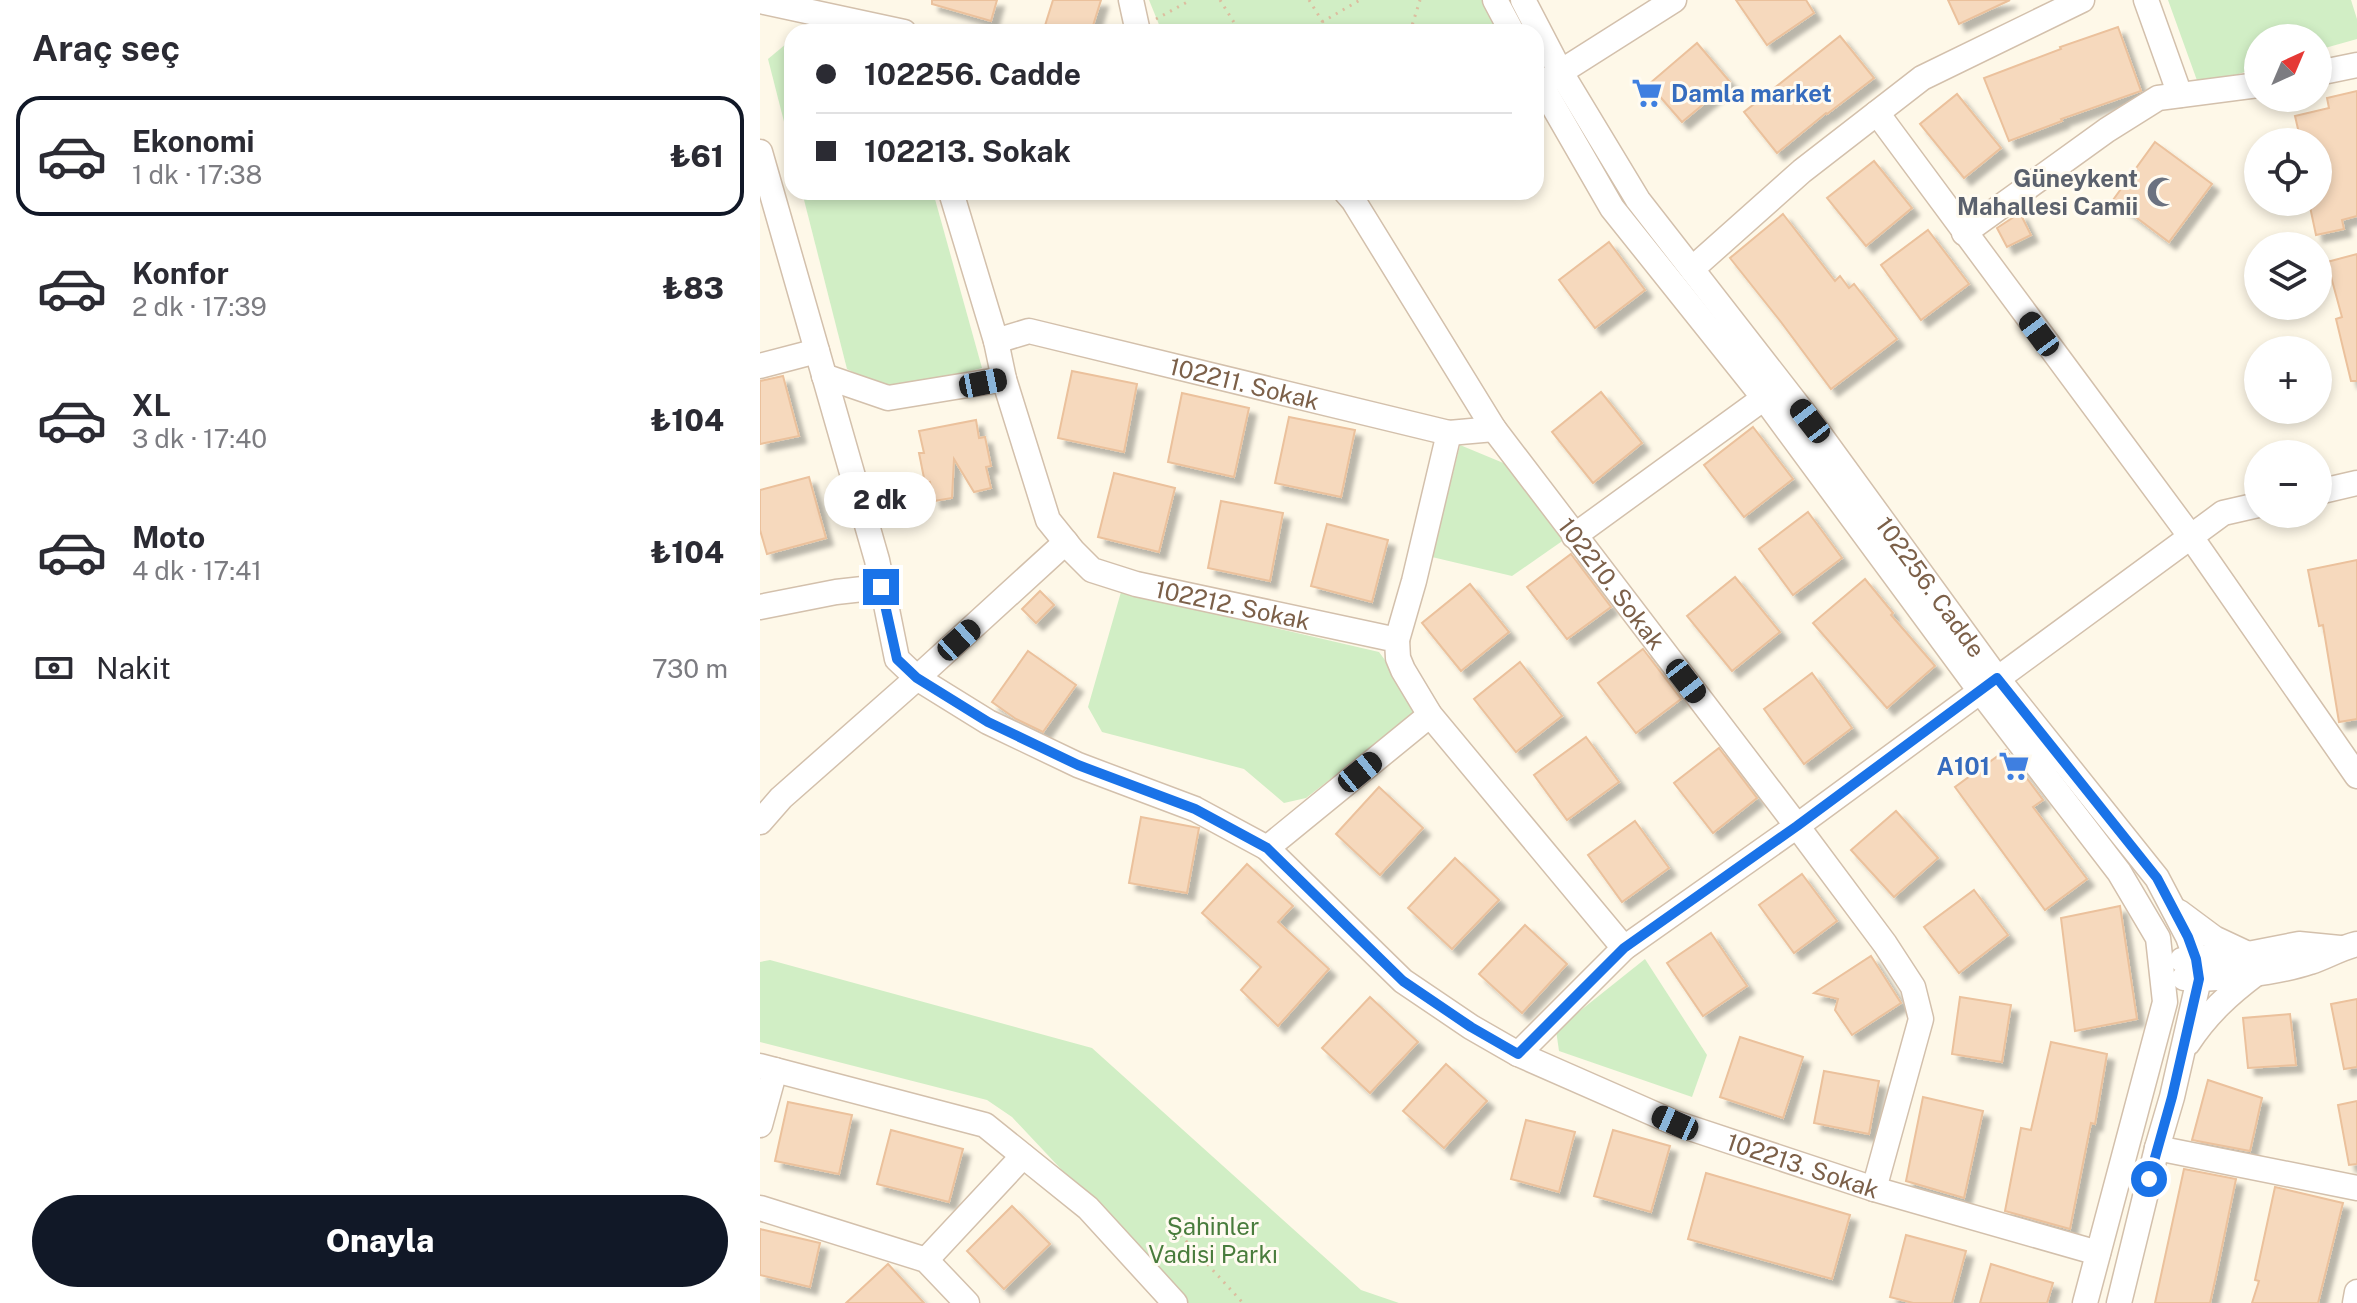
<!DOCTYPE html>
<html lang="tr">
<meta charset="utf-8">
<style>
:root{--surface:#fff;--page:#f7f7f7;--text:#2b2b33;--muted:#7c7c81;--line:#e1e1e2;--accent:#111827}
body{margin:0;font-family:"Public Sans",sans-serif;background:var(--page);color:var(--text);height:100vh;display:flex;flex-direction:column;font-size:30px;white-space:nowrap}
*{box-sizing:border-box;margin:0}
p{font-size:26px;color:var(--muted)}
.icon{flex:none;width:44px;height:44px;fill:none;stroke:currentColor;stroke-width:2;stroke-linecap:round;stroke-linejoin:round}
.map{position:relative;flex:1;overflow:hidden}
.panel{display:flex;flex-direction:column;background:var(--surface);width:760px}
.panel>*{flex:none}
.guide{position:absolute;left:24px;top:24px;width:760px;height:176px;border-radius:24px;box-shadow:0 4px 12px #0003;display:grid;align-content:center;height:176px;padding:0 32px;background:var(--surface)}
.needle{width:52px;rotate:44deg}
.fabs{position:absolute;left:1484px;top:24px;display:grid;gap:16px}
.fabs a{display:grid;place-items:center;width:88px;height:88px;border-radius:50%;background:var(--surface);box-shadow:0 4px 12px #0003;font-size:40px}
.end{position:absolute;width:36px;height:36px;margin:-18px;border:10px solid #1a73e8;background:#fff;box-shadow:0 0 0 4px #fff}
.from{border-radius:50%}
.bubble{position:absolute;height:56px;border-radius:28px;background:var(--surface);box-shadow:0 4px 12px #0003;font-size:26px;font-weight:800;line-height:56px;text-align:center}
.car{position:absolute;width:24px;height:48px;margin:-24px -12px;border-radius:10px;box-shadow:0 0 6px 2px #0007;background:linear-gradient(#222 24%,#8ab4d8 0 40%,#222 0 76%,#8ab4d8 0 86%,#222 0)}
.guide b{display:flex;align-items:center;gap:28px;height:76px;font-size:30px}
.guide b+b{border-top:2px solid var(--line)}
.guide i{width:20px;height:20px;background:var(--text)}
ul{padding:0;list-style:none}
li{display:flex;align-items:center;gap:24px;height:120px;margin:0 16px 12px;padding:0 16px;border:4px solid transparent;border-radius:24px}
li div{flex:1}
li b{display:block;font-size:30px}
li em{font-style:normal;font-weight:800}
li.selected{border-color:var(--accent)}
li>.icon{width:72px;height:72px;stroke-width:1.5}
h2{padding:0 32px;font-size:36px;line-height:96px}
.pay{display:flex;align-items:center;gap:20px;height:88px;padding:0 32px;font-size:30px}
.pay p{margin-inline-start:auto}
.primary-button{display:flex;gap:16px;margin-top:auto;padding:16px 32px}
.primary-button a{flex:1;height:92px;border-radius:48px;background:var(--accent);color:#fff;font-size:32px;font-weight:800;line-height:92px;text-align:center}
main{display:flex;flex:1;min-height:0}
.map>svg:first-child{display:block}
</style>
<main>
<section class="panel">
<h2>Araç seç</h2>
<ul>
<li class="selected"><svg class="icon" aria-label="car" viewBox="0 0 24 24"><path d="M5 17H2v-5l4-1 3-4h7l3 4 3 1v5h-3M9 17h6M6 11h13"/><circle cx="7" cy="17" r="2"/><circle cx="17" cy="17" r="2"/></svg><div><b>Ekonomi</b><p>1 dk · 17:38</p></div><em>₺61</em></li>
<li><svg class="icon" aria-label="car" viewBox="0 0 24 24"><path d="M5 17H2v-5l4-1 3-4h7l3 4 3 1v5h-3M9 17h6M6 11h13"/><circle cx="7" cy="17" r="2"/><circle cx="17" cy="17" r="2"/></svg><div><b>Konfor</b><p>2 dk · 17:39</p></div><em>₺83</em></li>
<li><svg class="icon" aria-label="car" viewBox="0 0 24 24"><path d="M5 17H2v-5l4-1 3-4h7l3 4 3 1v5h-3M9 17h6M6 11h13"/><circle cx="7" cy="17" r="2"/><circle cx="17" cy="17" r="2"/></svg><div><b>XL</b><p>3 dk · 17:40</p></div><em>₺104</em></li>
<li><svg class="icon" aria-label="car" viewBox="0 0 24 24"><path d="M5 17H2v-5l4-1 3-4h7l3 4 3 1v5h-3M9 17h6M6 11h13"/><circle cx="7" cy="17" r="2"/><circle cx="17" cy="17" r="2"/></svg><div><b>Moto</b><p>4 dk · 17:41</p></div><em>₺104</em></li>
</ul>
<div class="pay"><svg class="icon" aria-label="cash" viewBox="0 0 24 24"><path d="M3 7h18v10H3z"/><circle cx="12" cy="12" r="2"/></svg>Nakit<p>730 m</p></div>
<div class="primary-button"><a>Onayla</a></div>
</section>
<div class="map">
<svg width="1597" height="1303" viewBox="0 0 1597 1303">
<defs>
<filter id="shadow"><feDropShadow dx="7" dy="7" stdDeviation="2" flood-color="#0004"/></filter>
</defs>
<rect width="100%" height="100%" fill="#fef8e8"/>
<g fill="#d1eec5">
<polygon points="389,0 722,0 740,32 402,32"/>
<polygon points="1408,0 1591,0 1597,19 1597,39 1558,50 1558,38 1498,38 1498,68 1439,86"/>
<polygon points="32,39 32,153 8,59"/>
<polygon points="42,192 173,192 222,368 131,391 87,369"/>
<polygon points="700,445 753,467 808,537 752,576 672,557"/>
<polygon points="361,592 619,652 661,709 546,798 524,803 484,769 342,732 328,707"/>
<polygon points="885,959 947,1055 932,1097 799,1051 796,1030"/>
<polygon points="10,960 332,1048 601,1290 639,1303 427,1303 252,1117 227,1100 0,1042 0,962"/>
</g>
<g fill="#f6d9bd" stroke="#ebc19c" stroke-width="2" filter="url(#shadow)">
<polygon points="172,0 237,0 231,21 172,4"/>
<polygon points="293,0 341,0 331,32 283,32"/>
<polygon points="976,0 1046,0 1054,13 1007,45"/>
<polygon points="1188,0 1250,0 1199,24"/>
<polygon points="1358,27 1381,91 1301,119 1302,121 1249,141 1224,78 1301,49 1300,47"/>
<polygon points="1080,36 1114,78 1067,114 1066,113 1017,153 984,112"/>
<polygon points="937,43 970,82 922,122 889,84"/>
<polygon points="1597,91 1597,216 1582,220 1584,229 1556,235 1549,202 1558,202 1558,142 1541,142 1535,116 1569,108 1567,98"/>
<polygon points="1197,94 1241,148 1204,178 1160,124"/>
<polygon points="1395,142 1452,184 1409,242 1353,200"/>
<polygon points="1114,161 1152,208 1106,246 1067,198"/>
<polygon points="1260,213 1271,235 1247,247 1237,228"/>
<polygon points="1023,214 1075,281 1080,276 1089,288 1094,284 1137,339 1071,389 1021,322 970,258"/>
<polygon points="1168,230 1209,284 1161,320 1121,265"/>
<polygon points="849,242 885,290 835,328 799,280"/>
<polygon points="1597,254 1597,381 1591,381 1576,319 1582,317 1567,262"/>
<polygon points="312,371 377,384 364,452 298,438"/>
<polygon points="23,376 39,436 0,444 0,381"/>
<polygon points="841,392 882,443 833,483 792,432"/>
<polygon points="422,393 489,408 474,477 408,462"/>
<polygon points="529,417 595,430 581,497 515,483"/>
<polygon points="216,420 219,438 225,437 231,466 226,467 231,488 214,492 194,459 192,498 174,501 170,482 165,483 159,453 164,453 159,431"/>
<polygon points="993,427 1033,479 984,517 944,465"/>
<polygon points="354,473 415,488 399,552 338,537"/>
<polygon points="49,477 66,538 7,554 0,530 0,490"/>
<polygon points="461,501 523,513 510,581 448,568"/>
<polygon points="1048,512 1082,558 1033,595 999,549"/>
<polygon points="567,524 628,540 612,602 551,586"/>
<polygon points="811,554 851,607 807,639 767,587"/>
<polygon points="1597,560 1597,719 1579,722 1563,625 1559,626 1548,570"/>
<polygon points="975,577 1020,632 972,671 927,616"/>
<polygon points="1105,579 1133,613 1131,615 1175,666 1127,708 1053,623"/>
<polygon points="710,584 749,632 701,671 662,623"/>
<polygon points="280,591 294,605 276,623 262,609"/>
<polygon points="883,649 921,699 876,733 838,683"/>
<polygon points="268,651 316,685 283,732 256,719 232,702"/>
<polygon points="760,662 802,716 756,752 714,699"/>
<polygon points="1052,673 1092,728 1044,764 1004,709"/>
<polygon points="826,737 859,782 807,820 774,775"/>
<polygon points="959,748 997,798 953,833 914,783"/>
<polygon points="1246,750 1283,800 1273,807 1327,879 1285,910 1195,787"/>
<polygon points="619,787 663,828 620,875 576,834"/>
<polygon points="1136,811 1178,858 1134,897 1091,850"/>
<polygon points="381,817 439,828 427,893 369,883"/>
<polygon points="875,821 909,868 862,902 828,855"/>
<polygon points="695,858 739,900 692,949 648,908"/>
<polygon points="487,864 533,906 518,922 569,969 518,1026 481,990 501,967 442,913"/>
<polygon points="1042,874 1077,921 1034,953 999,905"/>
<polygon points="1214,890 1248,935 1199,973 1164,927"/>
<polygon points="1360,906 1377,1019 1315,1031 1301,918"/>
<polygon points="765,925 807,964 762,1013 719,974"/>
<polygon points="951,933 987,986 943,1016 907,963"/>
<polygon points="1111,956 1141,1003 1092,1035 1075,1010 1078,999 1054,993"/>
<polygon points="610,997 658,1042 610,1093 562,1048"/>
<polygon points="1200,997 1251,1005 1242,1062 1192,1054"/>
<polygon points="1597,999 1597,1067 1584,1069 1571,1004"/>
<polygon points="1530,1014 1536,1065 1488,1068 1483,1018"/>
<polygon points="980,1037 1043,1057 1023,1118 960,1097"/>
<polygon points="1291,1042 1347,1054 1335,1124 1331,1123 1310,1229 1245,1211 1261,1128 1271,1130"/>
<polygon points="686,1064 727,1101 684,1148 643,1111"/>
<polygon points="1064,1071 1119,1081 1109,1134 1054,1123"/>
<polygon points="1448,1080 1502,1098 1490,1151 1432,1140"/>
<polygon points="1163,1097 1223,1111 1204,1198 1146,1181"/>
<polygon points="1597,1101 1597,1164 1589,1165 1578,1105"/>
<polygon points="28,1102 92,1115 79,1174 15,1161"/>
<polygon points="766,1120 815,1132 799,1192 751,1179"/>
<polygon points="131,1130 203,1149 189,1202 117,1184"/>
<polygon points="853,1130 910,1146 891,1212 834,1196"/>
<polygon points="1424,1169 1476,1179 1456,1276 1450,1303 1395,1303"/>
<polygon points="946,1173 1090,1215 1072,1279 928,1239"/>
<polygon points="1515,1187 1583,1203 1558,1303 1492,1303 1499,1281 1495,1280"/>
<polygon points="252,1206 290,1244 244,1289 207,1251"/>
<polygon points="0,1229 60,1243 50,1287 0,1275"/>
<polygon points="1146,1235 1206,1251 1192,1303 1153,1303 1130,1297"/>
<polygon points="128,1264 164,1303 86,1303"/>
<polygon points="1231,1264 1293,1283 1287,1303 1220,1303"/>
</g>
<g fill="none" stroke-linecap="round" stroke-linejoin="round">
<g stroke="#d3c0ac" stroke-width="27">
<g id="minor">
<polyline points="371,0 378,32"/>
<polyline points="735,0 752,32"/>
<path id="s1" d="M 763,0 L 800,71 L 878,200 L 1050,421 L 1237,678 L 1397,878 L 1428,937 L 1436,959 L 1439,979 L 1412,1097 L 1397,1148 L 1359,1303"/>
<polyline points="1386,0 1420,95"/>
<polyline points="0,1 144,32"/>
<polyline points="1558,73 1597,65"/>
<polyline points="776,76 852,208 1004,398 1220,691 1359,872 1398,938 1405,1002 1325,1303"/>
<polyline points="788,80 914,0"/>
<polyline points="1117,113 1431,537 1597,776"/>
<path id="s2" d="M 0,152 L 117,560 L 137,659 L 157,678 L 228,722 L 318,765 L 435,809 L 507,848 L 643,981 L 711,1027 L 758,1054 L 915,1123 L 1114,1189 L 1338,1253"/>
<path id="s3" d="M 191,192 L 236,341 L 244,379 L 288,520 L 313,551 L 332,570 L 376,584 L 637,640 L 638,658 L 643,670 L 670,715 L 864,948"/>
<path id="s4" d="M 586,192 L 593,200 L 734,429 L 1037,826 L 1125,944 L 1153,987 L 1161,1019 L 1114,1189"/>
<polyline points="1204,233 1347,130 1398,98 1498,85"/>
<polyline points="932,269 1042,171 1162,78 1322,0"/>
<path id="s5" d="M 236,341 L 269,331 L 689,433 L 734,429"/>
<polyline points="0,366 57,351"/>
<polyline points="64,376 128,398 244,379"/>
<polyline points="1558,492 1597,483"/>
<polyline points="814,536 1004,398"/>
<polyline points="0,607 76,592 121,587"/>
<polyline points="637,640 654,581 689,433"/>
<polyline points="0,822 21,798 157,678 306,542"/>
<polyline points="507,848 670,715"/>
<polyline points="1419,912 1454,938 1486,953"/>
<polyline points="1422,960 1488,954 1539,944 1580,948"/>
<path d="M 1424,978 C 1454,981 1521,972 1550,962 C 1566,957 1580,948 1597,944"/>
<path d="M 1428,1043 C 1447,1014 1469,994 1497,973"/>
<polyline points="758,1054 864,948 1037,826 1463,513 1498,505"/>
<polyline points="0,1066 225,1125 328,1208 415,1303"/>
<polyline points="0,1125 15,1070"/>
<polyline points="1397,1148 1597,1188"/>
<polyline points="0,1208 166,1260 207,1303"/>
<polyline points="166,1260 263,1156"/>
<polyline points="1595,1303 1597,1292"/>
</g>
</g>
<g stroke="#dcbd9f" stroke-width="3" stroke-dasharray="2 6" stroke-linecap="butt">
<polyline points="460,0 480,32"/>
<polyline points="549,0 569,32"/>
<polyline points="396,19 431,0"/>
<polyline points="562,22 600,0"/>
<polyline points="650,32 660,0"/>
<polyline points="415,1229 483,1303"/>
</g>
<use href="#minor" stroke="#fff" stroke-width="24"/>
</g>
<g fill="none" stroke-linecap="round" stroke-linejoin="round">
<polyline stroke="#1a73e8" stroke-width="10" points="121,587 137,659 157,678 228,722 318,765 435,809 507,848 643,981 711,1027 758,1054 864,948 1037,826 1237,678 1397,878 1428,937 1436,959 1439,979 1412,1097 1389,1179"/>
</g>
<defs>
<g id="supermarket-bare" transform="scale(2.4)"><path d="M-6-5.5h2.5l.6 2H6L4.5 2H-2.5L-4.4-4H-6ZM-1.5 3.2a1.3 1.3 0 1 0 .1 0ZM3 3.2a1.3 1.3 0 1 0 .1 0Z" fill="#3f7fe0" stroke="#fffbf1" stroke-width="2.5" paint-order="stroke"/></g>
<g id="mosque-bare" transform="scale(2.4)"><path d="M3.5-4.9A6 6 0 1 0 3.5 4.9A5 5 0 1 1 3.5-4.9Z" fill="#6b7280" stroke="#fffbf1" stroke-width="2.5" paint-order="stroke"/></g>
</defs>
<g fill-rule="evenodd">
<use href="#supermarket-bare" x="887" y="93"/>
<use href="#mosque-bare" x="1402" y="192"/>
<use href="#supermarket-bare" x="1254" y="766"/>
</g>
<g text-anchor="middle" dominant-baseline="central" stroke-width="6" stroke-linejoin="round" paint-order="stroke">
<g font-size="24" font-weight="bold" fill="#366cbe" stroke="#fffbf1" text-anchor="start">
<text x="911" y="93">Damla market</text>
<text x="1230" y="766" text-anchor="end">A101</text>
</g>
<g font-size="24" font-weight="bold" fill="#5b616d" stroke="#fffbf1" text-anchor="end">
<text x="1378" y="178">Güneykent<tspan x="1378" dy="28">Mahallesi Camii</tspan></text>
</g>
<g font-size="24" fill="#7c6049" stroke="#fffbf1">
<text stroke="none"><textPath href="#s5" startOffset="256">102211. Sokak</textPath></text>
<text stroke="none"><textPath href="#s4" startOffset="474">102210. Sokak</textPath></text>
<text stroke="none"><textPath href="#s1" startOffset="716">102256. Cadde</textPath></text>
<text stroke="none"><textPath href="#s3" startOffset="554">102212. Sokak</textPath></text>
<text stroke="none"><textPath href="#s2" startOffset="1576">102213. Sokak</textPath></text>
</g>
<g font-size="24" fill="#497c3c" stroke="#fffbf1">
<text x="453" y="1226">Şahinler<tspan x="453" dy="28">Vadisi Parkı</tspan></text>
</g>
</g>
</svg>
<div class="fabs">
<a><svg class="needle" viewBox="-14 -14 28 28"><path d="M0-13l5 13h-10z" fill="#e53935"/><path d="M0 13l5-13h-10z" fill="#7c7c81"/></svg></a>
<a><svg class="icon" aria-label="locate" viewBox="0 0 24 24"><circle cx="12" cy="12" r="6"/><path d="M12 2v4M12 18v4M2 12h4M18 12h4"/></svg></a>
<a><svg class="icon" aria-label="layers" viewBox="0 0 24 24"><path d="M12 4l9 5-9 5-9-5zM3 14l9 5 9-5"/></svg></a>
<a>+</a>
<a>−</a>
</div>
<i class="end from" style="left:1389px;top:1179px"></i>
<i class="end" style="left:121px;top:587px"></i>
<div class="bubble" style="left:64px;top:472px;width:112px">2 dk</div>
<i class="car" style="left:1279px;top:334px;rotate:323deg"></i>
<i class="car" style="left:223px;top:383px;rotate:79deg"></i>
<i class="car" style="left:1050px;top:421px;rotate:322deg"></i>
<i class="car" style="left:199px;top:640px;rotate:48deg"></i>
<i class="car" style="left:926px;top:681px;rotate:142deg"></i>
<i class="car" style="left:600px;top:772px;rotate:51deg"></i>
<i class="car" style="left:915px;top:1123px;rotate:294deg"></i>
<div class="guide">
<b><i class="from"></i>102256. Cadde</b>
<b><i></i>102213. Sokak</b>
</div>
</div>
</main>
